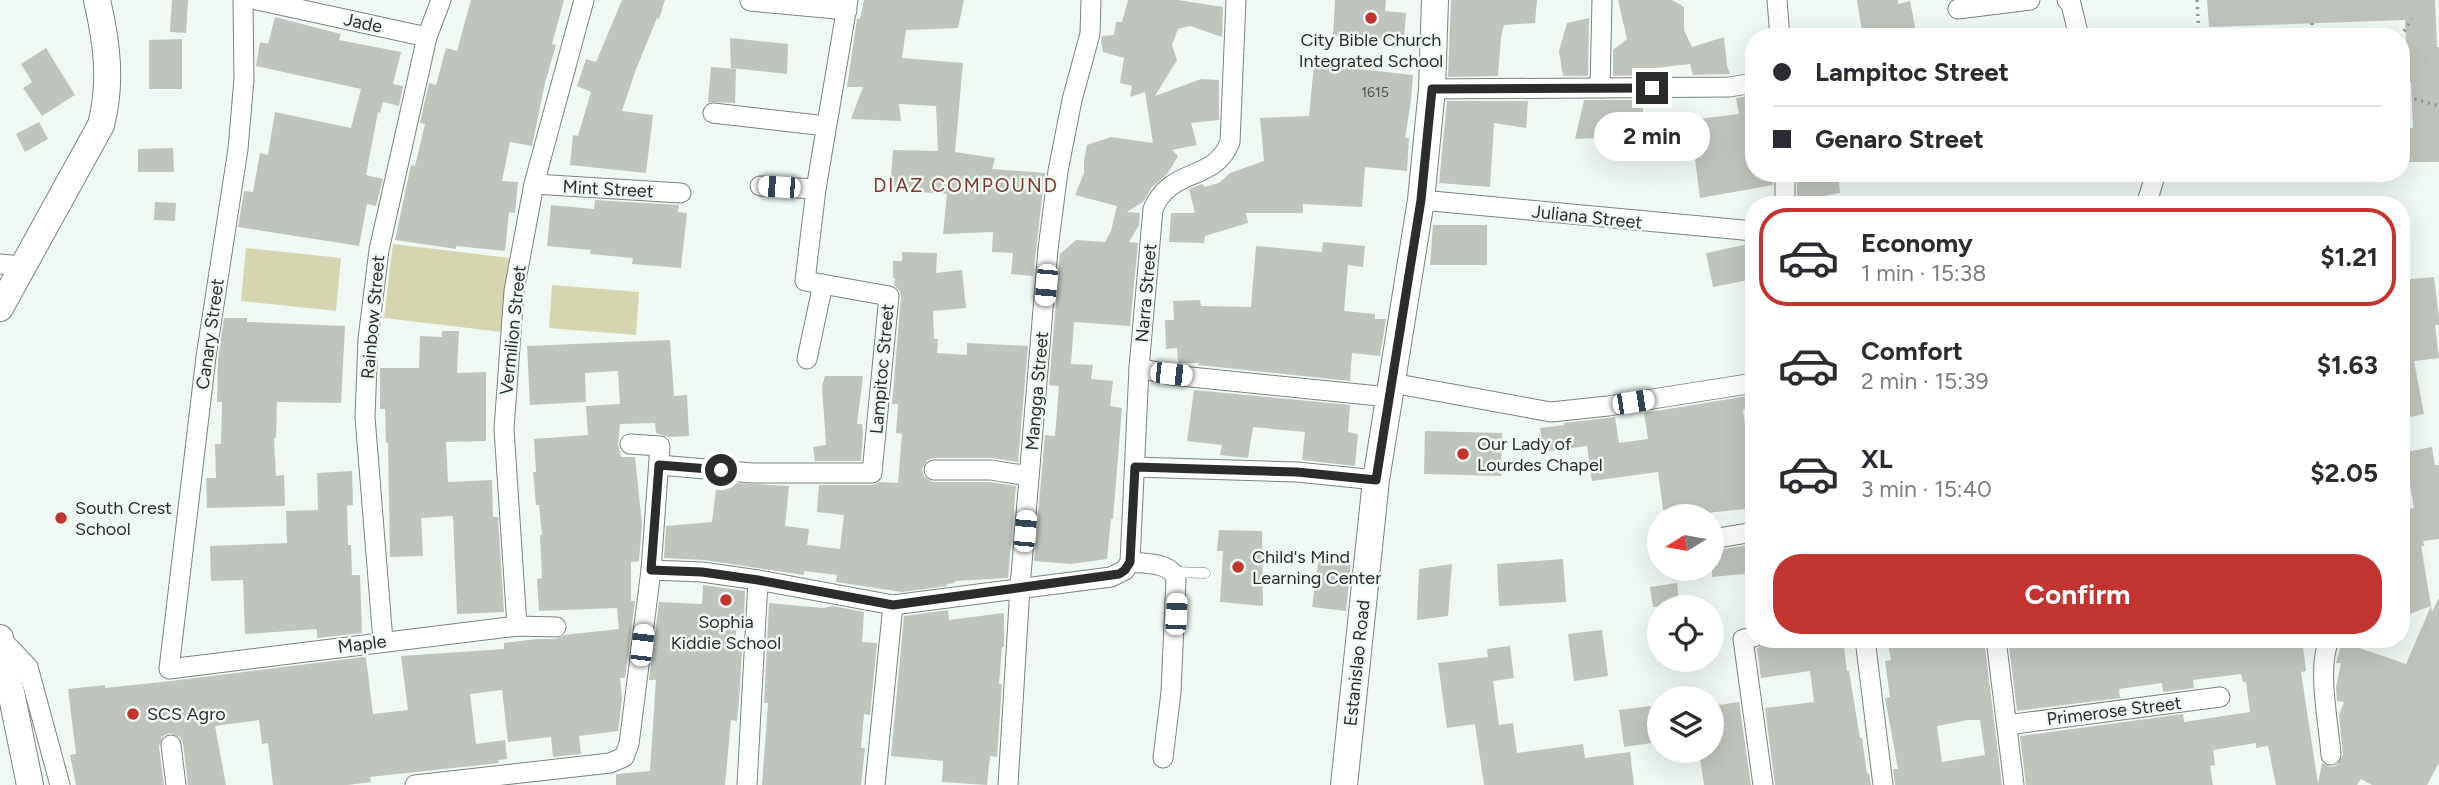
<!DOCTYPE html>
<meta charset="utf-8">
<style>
:root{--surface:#fff;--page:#f7f7f7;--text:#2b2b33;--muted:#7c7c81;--line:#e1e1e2;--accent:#c2342e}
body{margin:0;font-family:Figtree,sans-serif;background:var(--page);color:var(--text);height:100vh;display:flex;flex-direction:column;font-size:26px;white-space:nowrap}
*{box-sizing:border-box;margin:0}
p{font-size:23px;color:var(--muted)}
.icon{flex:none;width:38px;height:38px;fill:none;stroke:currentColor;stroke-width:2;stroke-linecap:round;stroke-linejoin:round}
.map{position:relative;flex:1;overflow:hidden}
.drawer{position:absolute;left:1745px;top:196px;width:665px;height:452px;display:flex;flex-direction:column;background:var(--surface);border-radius:28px;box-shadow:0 7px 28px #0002}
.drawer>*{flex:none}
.top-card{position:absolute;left:1745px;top:28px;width:665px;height:154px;border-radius:28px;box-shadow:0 7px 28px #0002;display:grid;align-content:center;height:154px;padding:0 28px;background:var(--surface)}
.needle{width:46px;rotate:259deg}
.controls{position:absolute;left:1647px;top:504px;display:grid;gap:14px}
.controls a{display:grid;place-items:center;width:77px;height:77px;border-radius:50%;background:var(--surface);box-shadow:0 7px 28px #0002;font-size:35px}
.end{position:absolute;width:32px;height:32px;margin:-16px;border:9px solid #2a2d2b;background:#fff;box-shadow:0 0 0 4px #fff}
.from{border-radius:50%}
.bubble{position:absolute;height:49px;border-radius:24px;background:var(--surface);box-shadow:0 7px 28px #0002;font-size:23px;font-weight:700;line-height:49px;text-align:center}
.car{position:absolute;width:21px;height:42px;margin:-21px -10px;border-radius:9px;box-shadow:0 0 5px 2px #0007;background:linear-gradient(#fff 24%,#345 0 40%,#fff 0 76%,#345 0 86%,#fff 0)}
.top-card b{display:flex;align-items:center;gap:24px;height:66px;font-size:26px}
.top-card b+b{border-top:2px solid var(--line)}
.top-card i{width:18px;height:18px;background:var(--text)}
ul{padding:12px 0 0;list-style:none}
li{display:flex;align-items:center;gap:21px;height:98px;margin:0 14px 10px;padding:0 14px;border:4px solid transparent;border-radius:28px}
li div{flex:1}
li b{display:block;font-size:26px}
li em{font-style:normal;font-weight:700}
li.active{border-color:var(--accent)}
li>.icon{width:63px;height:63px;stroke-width:1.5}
.primary-button{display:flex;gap:14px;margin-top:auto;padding:14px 28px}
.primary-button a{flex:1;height:80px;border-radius:28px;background:var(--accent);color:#fff;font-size:28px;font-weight:700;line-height:80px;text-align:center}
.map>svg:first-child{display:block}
</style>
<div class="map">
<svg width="2439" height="785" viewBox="0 0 2439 785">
<rect width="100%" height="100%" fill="#eff8f3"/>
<g fill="#d5d6b1">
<polygon points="393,244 510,258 502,332 384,318"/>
<polygon points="246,248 341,258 336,311 241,301"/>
<polygon points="552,285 639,292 636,335 549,328"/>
</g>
<g fill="#bfc5bd" fill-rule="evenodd">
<polygon points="172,0 188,0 186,33 170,32"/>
<polygon points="471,0 564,0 552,44 556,45 545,83 532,146 510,142 502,181 518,182 515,213 509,212 505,251 456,246 456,249 395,240 411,165 415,166 425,124 420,123 429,83 436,85 446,48 457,51"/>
<polygon points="622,0 665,0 659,19 657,18 635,72 622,111 653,115 646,173 570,165 573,135 578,136 591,92 577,86 586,59 596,62"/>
<polygon points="864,0 964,0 958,28 906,30 902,58 963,63 955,152 995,158 992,169 1045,173 1033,276 1011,274 1013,253 992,252 993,232 943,234 947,194 890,190 893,150 938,151 936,106 899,104 901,121 851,119 863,87 847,87 857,19 860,19"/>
<polygon points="1128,0 1178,0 1223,7 1222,37 1190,26 1178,29 1172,45 1177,60 1155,96 1201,79 1219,80 1219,120 1191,123 1197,145 1172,150 1178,156 1168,173 1152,187 1143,202 1127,212 1140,213 1139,225 1129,242 1138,243 1130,326 1074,322 1071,364 1093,365 1091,379 1113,381 1110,406 1122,408 1113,519 1111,519 1107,559 1071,564 1034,561 1045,435 1055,436 1059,386 1049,385 1060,254 1076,240 1105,242 1111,231 1117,206 1075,195 1084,173 1084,161 1087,145 1111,137 1153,143 1145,92 1130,97 1132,86 1120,83 1124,58 1103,52 1101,41 1102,36 1114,35 1116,22 1122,22"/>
<polygon points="1335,0 1386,0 1385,11 1406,13 1404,40 1333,36"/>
<polygon points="1451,0 1537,0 1535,23 1504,25 1501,37 1498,76 1448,77"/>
<polygon points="1618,0 1672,0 1684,7 1684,30 1692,47 1724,37 1727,66 1730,74 1693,75 1690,64 1655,68 1655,75 1613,76 1613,50 1627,39"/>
<polygon points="1857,0 1898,0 1898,4 1910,1 1917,37 1863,37"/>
<polygon points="2207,0 2435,0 2437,47 2439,47 2439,162 2401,162 2401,128 2413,128 2411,82 2408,83 2405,20 2209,27"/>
<polygon points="275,17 341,34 339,40 401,52 393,84 403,86 399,106 383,102 380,113 378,112 366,175 383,179 376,206 367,204 359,246 238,227 244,191 253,192 260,153 268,155 275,112 351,128 361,89 256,66 260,42 268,44"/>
<polygon points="1589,18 1588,76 1563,76 1559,51 1567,23"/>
<polygon points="730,38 788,44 787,74 731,68"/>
<polygon points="182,39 182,89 149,89 149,40"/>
<polygon points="46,48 75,95 42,116 23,88 32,82 21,64"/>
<polygon points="1314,64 1413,75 1411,101 1405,138 1409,138 1407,171 1365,167 1362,207 1303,204 1303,213 1246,213 1248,223 1205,236 1204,243 1169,242 1171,213 1195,213 1189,189 1202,184 1205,187 1219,183 1230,173 1264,161 1260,118 1309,116"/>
<polygon points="711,67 736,69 735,103 708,102"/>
<polygon points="1754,95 1754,173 1773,173 1773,185 1700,198 1690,120 1739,114 1736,98"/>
<polygon points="1584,100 1643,100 1643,117 1639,136 1575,139"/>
<polygon points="1447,101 1528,101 1526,128 1494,123 1490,187 1439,183"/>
<polygon points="39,122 48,139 25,152 16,134"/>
<polygon points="173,148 174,172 138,172 138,149"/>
<polygon points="1797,173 1838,173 1840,193 1797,201"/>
<polygon points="595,200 679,205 678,212 687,213 681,268 632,264 633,258 590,254 591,250 547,246 551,205 594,209"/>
<polygon points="155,202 176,203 175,221 154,220"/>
<polygon points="1433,225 1487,225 1487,265 1430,265"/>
<polygon points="1323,242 1365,246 1363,267 1348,265 1344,311 1375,314 1375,319 1386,319 1380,356 1352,353 1350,381 1198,365 1199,363 1178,363 1177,348 1166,349 1165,320 1174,320 1173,301 1200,300 1201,306 1251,307 1256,246 1322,252"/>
<polygon points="1754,243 1754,279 1713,287 1706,253"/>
<polygon points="902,252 937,253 936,273 962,270 966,308 933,311 934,339 938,339 937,353 967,355 967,343 1028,346 1018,462 991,458 934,458 927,460 922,469 924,477 933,482 990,482 1016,486 1008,578 955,581 955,583 947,584 947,586 902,592 836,582 837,575 804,571 804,575 704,560 664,558 666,526 712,522 717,482 789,486 785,526 809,529 807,545 840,549 844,515 817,512 819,485 872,485 880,482 898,483 902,434 896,433 898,404 892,404 901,297 900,291 894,285 895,278 893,278 893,261 902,261"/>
<polygon points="2434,277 2439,318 2439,325 2435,325 2439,358 2414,361 2424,414 2401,419 2401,280"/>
<polygon points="224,318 247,318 247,322 345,326 341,403 277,402 276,438 274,438 276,476 284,475 285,506 207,508 206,478 216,478 215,444 221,444 222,402 217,402 218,360"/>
<polygon points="442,331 459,331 457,373 486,372 486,441 446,442 448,482 492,480 493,517 498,517 504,612 457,614 453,516 421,518 423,556 390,557 388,443 386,443 385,409 380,409 380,368 419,368 420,336 442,337"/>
<polygon points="670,340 674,396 687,395 689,436 668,437 656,433 655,423 620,424 618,444 621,457 635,457 642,524 639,561 631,562 631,601 635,601 625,678 620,678 622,698 618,731 579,736 581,754 553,757 551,737 508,742 502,690 470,694 476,744 505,740 507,759 498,760 499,763 370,777 371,782 348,785 273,785 268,743 262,744 259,720 215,726 226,785 188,785 183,743 180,737 170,733 163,736 159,746 164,785 76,785 70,755 76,754 68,689 105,685 105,688 171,681 363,657 366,658 373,714 408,710 401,656 504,649 504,643 537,639 556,639 564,635 619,629 617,608 539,611 537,579 542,578 540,535 542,535 539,505 536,505 533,472 536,472 534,439 588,435 586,406 620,404 618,371 585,373 586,402 530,405 527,346"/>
<polygon points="825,376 863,376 857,424 862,424 863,433 861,461 815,461 813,447 826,445 822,386"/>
<polygon points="1194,390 1350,405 1348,432 1358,434 1355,466 1302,460 1305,432 1253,427 1248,458 1220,455 1222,445 1187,441"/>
<polygon points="1754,395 1754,408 1743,409 1747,442 1752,441 1754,458 1754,508 1707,513 1707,516 1664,516 1658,472 1592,481 1587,446 1543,452 1540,428 1564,425 1564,423 1615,417 1619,443 1648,439 1644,413"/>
<polygon points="1425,431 1502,433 1501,476 1424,474"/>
<polygon points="2432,447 2435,465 2439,465 2439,539 2423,541 2424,546 2421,546 2432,612 2439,597 2439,763 2427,785 2372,785 2361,779 2357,785 2276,785 2268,746 2256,748 2256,743 2213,750 2215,765 2210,766 2213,785 2026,785 2020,736 2183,714 2184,722 2250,712 2246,682 2243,682 2241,674 2193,680 2194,688 2163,692 2162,683 2119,689 2120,698 2017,711 2008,639 2269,639 2270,642 2302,639 2306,671 2301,672 2318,784 2322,763 2331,767 2337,765 2343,755 2339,715 2344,702 2337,701 2336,687 2341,663 2336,663 2342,642 2406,664 2431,606 2401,617 2401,510 2414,508 2408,474 2401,475 2401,453"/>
<polygon points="352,471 353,505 347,506 348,545 351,545 352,575 360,575 362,633 317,638 317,629 245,634 243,580 211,581 210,546 287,543 286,511 318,510 317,473"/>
<polygon points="1219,530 1262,531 1263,606 1220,602 1223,551 1217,551"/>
<polygon points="1754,544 1754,573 1712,577 1712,551"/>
<polygon points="1319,558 1351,564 1346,611 1312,607"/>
<polygon points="1563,559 1566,602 1499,606 1497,564"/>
<polygon points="1452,564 1448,616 1417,620 1419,569"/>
<polygon points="1677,583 1680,607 1653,607 1650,587"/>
<polygon points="703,585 745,591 744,618 737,618 735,649 742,650 739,701 737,721 731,720 725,785 616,785 616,774 650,771 656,680 649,680 659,602 702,604"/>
<polygon points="769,603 823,608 833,606 864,612 862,642 877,643 870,715 864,714 861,748 865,748 861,785 762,785 768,703 764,703"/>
<polygon points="948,610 949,620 1004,613 1004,647 1002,647 999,684 1002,684 997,757 990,756 987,785 942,782 943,761 891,756 904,616"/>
<polygon points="1602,630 1608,676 1574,681 1568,634"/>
<polygon points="1796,639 1799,642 1843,639 1847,671 1849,671 1860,738 1862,738 1867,774 1869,773 1871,785 1775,785 1765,708 1814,702 1810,671 1761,678 1757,649 1764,643"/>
<path d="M 1887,639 L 1984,639 L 2002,785 L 1895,785 L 1893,769 L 1898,769 L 1885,698 L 1890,697 L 1885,661 L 1891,660 ZM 1968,720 L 1980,720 L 1985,755 L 1942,762 L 1937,726 Z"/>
<polygon points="1510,646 1514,678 1493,681 1499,725 1513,723 1517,753 1583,744 1585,758 1630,752 1634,785 1484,785 1475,724 1447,728 1438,663 1488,657 1487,649"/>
<polygon points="1739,702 1751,785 1704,785 1699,751 1712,751 1712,706"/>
<polygon points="1659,705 1659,742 1624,747 1619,710"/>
</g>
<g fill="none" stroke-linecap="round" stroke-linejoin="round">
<g stroke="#7b847f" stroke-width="11">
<polyline id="lane" points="1174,572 1205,573"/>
</g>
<g stroke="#7b847f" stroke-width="21">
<g id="street">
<polyline points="243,0 244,79 238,149 206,357 169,669 517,626 556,627"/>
<polyline points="257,0 427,37"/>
<polyline points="1777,0 1780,37"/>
<polyline points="2067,0 2071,4 2079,37"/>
<polyline points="750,1 847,10"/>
<polyline points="1958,9 2030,0"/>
<polyline points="1600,88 1602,0"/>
<polyline points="1432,89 1729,87 1754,83"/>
<polyline points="713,113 826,126"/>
<polyline points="1785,173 1785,205"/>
<polyline points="534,184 681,193"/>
<polyline points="760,186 816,189"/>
<polyline points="1421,200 1754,231"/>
<polyline points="2146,205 2156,173"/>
<polyline points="0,264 22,266"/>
<polyline points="807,359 823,284"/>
<polyline points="1139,368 1171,375 1389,397"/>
<polyline points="1392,383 1551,412 1608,406 1754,383"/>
<polyline points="659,465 752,473 872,473 889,296 805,281 816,189 848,0"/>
<polyline points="1135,467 1297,472 1376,480"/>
<polyline points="934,470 991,470 1029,476"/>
<polyline points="1712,539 1754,532"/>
<path d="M 1130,562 C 1146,564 1171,562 1176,579 L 1171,692 L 1163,758"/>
<path d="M 651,570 L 702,572 L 758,580 L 893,605 L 1111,577 L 1125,570 L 1130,562 L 1139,368 L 1153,209 C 1171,166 1214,183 1230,142 L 1236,0"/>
<polyline points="517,626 504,429 514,291 534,184 584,0"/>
<polyline points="1754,637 1743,639 1763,785"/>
<polyline points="0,638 28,667 60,785"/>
<polyline points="1865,639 1883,785"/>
<polyline points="1996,639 2014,785"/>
<path d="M 2330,639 C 2316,665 2329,725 2331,755"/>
<polyline points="383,641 365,417 368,339 379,250 427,37 441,0"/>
<polyline points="2007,725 2220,697"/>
<polyline points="171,745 176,785"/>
<polyline points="415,785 610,763 624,757 629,744 651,570 660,446 630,444"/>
<polyline points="747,785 758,580"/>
<polyline points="875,785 893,605"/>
<polyline points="1008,785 1020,587 1048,249 1058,171 1072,100 1090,34 1091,0"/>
</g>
</g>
<g stroke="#7b847f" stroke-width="28">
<g id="secondary">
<path d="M 0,308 L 101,125 C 112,82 107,43 97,0"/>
<polyline points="0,638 30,785"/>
<polyline points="1344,785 1376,480 1421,200 1432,89 1435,0"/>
</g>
</g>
<g stroke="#919894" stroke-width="3.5" stroke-dasharray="2 5" stroke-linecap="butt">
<polyline points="2197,0 2199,37"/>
<polyline points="2312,23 2312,37"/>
<polyline points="2400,37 2412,19"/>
<polyline points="2401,95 2439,106"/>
</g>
<use href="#lane" stroke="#fff" stroke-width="10"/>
<use href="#street" stroke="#fff" stroke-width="19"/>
<use href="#secondary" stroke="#fff" stroke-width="26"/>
</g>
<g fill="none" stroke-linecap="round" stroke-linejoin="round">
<polyline stroke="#2a2d2b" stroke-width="9" points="721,470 659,465 651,570 702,572 758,580 893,605 1119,574 1125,570 1130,562 1135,467 1297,472 1376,480 1421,200 1432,89 1652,88"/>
</g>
<g fill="#c2342e" stroke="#eff8f3" stroke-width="2.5">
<circle cx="1371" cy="18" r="7"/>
<circle cx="1463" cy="454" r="7"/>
<circle cx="61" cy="518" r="7"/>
<circle cx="1238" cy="567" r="7"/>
<circle cx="726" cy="600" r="7"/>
<circle cx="133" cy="714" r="7"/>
</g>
<g text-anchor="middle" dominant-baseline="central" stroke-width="5" stroke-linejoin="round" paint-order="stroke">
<g font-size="14" fill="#4f5350">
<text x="1375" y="92">1615</text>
</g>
<g font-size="18" fill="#2a2d2b" stroke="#eff8f3">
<text transform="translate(363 23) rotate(12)">Jade</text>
<text transform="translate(608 189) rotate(3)">Mint Street</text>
<text transform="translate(1587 217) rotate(6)">Juliana Street</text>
<text transform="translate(1146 293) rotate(-85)">Narra Street</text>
<text transform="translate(373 317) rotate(-85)">Rainbow Street</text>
<text transform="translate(513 330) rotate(-84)">Vermilion Street</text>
<text transform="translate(210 334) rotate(-82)">Canary Street</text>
<text transform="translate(882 369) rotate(-85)">Lampitoc Street</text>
<text transform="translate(1037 391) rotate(-85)">Mangga Street</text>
<text transform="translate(362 644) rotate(-7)">Maple</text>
<text transform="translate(1357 663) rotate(-84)">Estanislao Road</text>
<text transform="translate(2114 711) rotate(-7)">Primerose Street</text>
</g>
<g font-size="18" fill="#2a2d2b" stroke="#eff8f3" text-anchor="start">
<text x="1371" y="40" text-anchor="middle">City Bible Church<tspan x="1371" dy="21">Integrated School</tspan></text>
<text x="1477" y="444">Our Lady of<tspan x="1477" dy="21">Lourdes Chapel</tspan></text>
<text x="75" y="508">South Crest<tspan x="75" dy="21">School</tspan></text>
<text x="1252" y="557">Child's Mind<tspan x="1252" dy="21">Learning Center</tspan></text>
<text x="726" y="622" text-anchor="middle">Sophia<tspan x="726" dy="21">Kiddie School</tspan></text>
<text x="147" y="714">SCS Agro</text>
</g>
<g font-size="19" letter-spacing="2" fill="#7c352f" stroke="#eff8f3">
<text x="966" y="185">DIAZ COMPOUND</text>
</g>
</g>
</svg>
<div class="controls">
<a><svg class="needle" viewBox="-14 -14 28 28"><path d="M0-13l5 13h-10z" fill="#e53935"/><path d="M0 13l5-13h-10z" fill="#7c7c81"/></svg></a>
<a><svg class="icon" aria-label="locate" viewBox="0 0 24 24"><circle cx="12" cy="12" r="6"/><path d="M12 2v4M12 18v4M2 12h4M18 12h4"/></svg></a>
<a><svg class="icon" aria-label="layers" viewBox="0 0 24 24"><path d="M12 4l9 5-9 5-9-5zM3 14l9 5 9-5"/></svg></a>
</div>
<i class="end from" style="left:721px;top:470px"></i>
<i class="end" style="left:1652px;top:88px"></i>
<div class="bubble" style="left:1594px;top:112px;width:116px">2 min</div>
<i class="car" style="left:779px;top:187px;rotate:274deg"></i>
<i class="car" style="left:1046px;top:285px;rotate:185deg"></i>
<i class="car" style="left:1171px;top:374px;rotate:96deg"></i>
<i class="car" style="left:1633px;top:402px;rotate:81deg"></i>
<i class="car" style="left:1025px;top:531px;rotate:5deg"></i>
<i class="car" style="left:1176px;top:614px;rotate:3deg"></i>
<i class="car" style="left:642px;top:645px;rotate:7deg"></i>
<div class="top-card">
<b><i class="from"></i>Lampitoc Street</b>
<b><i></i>Genaro Street</b>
</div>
<section class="drawer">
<ul>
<li class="active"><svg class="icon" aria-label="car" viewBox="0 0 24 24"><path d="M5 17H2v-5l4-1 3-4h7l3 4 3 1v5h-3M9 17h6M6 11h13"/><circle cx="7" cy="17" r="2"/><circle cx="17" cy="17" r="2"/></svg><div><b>Economy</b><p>1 min · 15:38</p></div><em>$1.21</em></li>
<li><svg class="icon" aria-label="car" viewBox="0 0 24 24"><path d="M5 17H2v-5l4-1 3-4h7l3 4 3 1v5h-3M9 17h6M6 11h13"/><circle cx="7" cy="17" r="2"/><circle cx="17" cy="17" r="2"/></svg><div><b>Comfort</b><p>2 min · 15:39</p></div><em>$1.63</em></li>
<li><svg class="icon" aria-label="car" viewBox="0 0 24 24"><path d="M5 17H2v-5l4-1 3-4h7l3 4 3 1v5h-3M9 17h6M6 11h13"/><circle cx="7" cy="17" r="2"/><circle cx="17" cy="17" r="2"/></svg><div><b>XL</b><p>3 min · 15:40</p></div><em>$2.05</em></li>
</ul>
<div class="primary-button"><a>Confirm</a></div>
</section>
</div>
